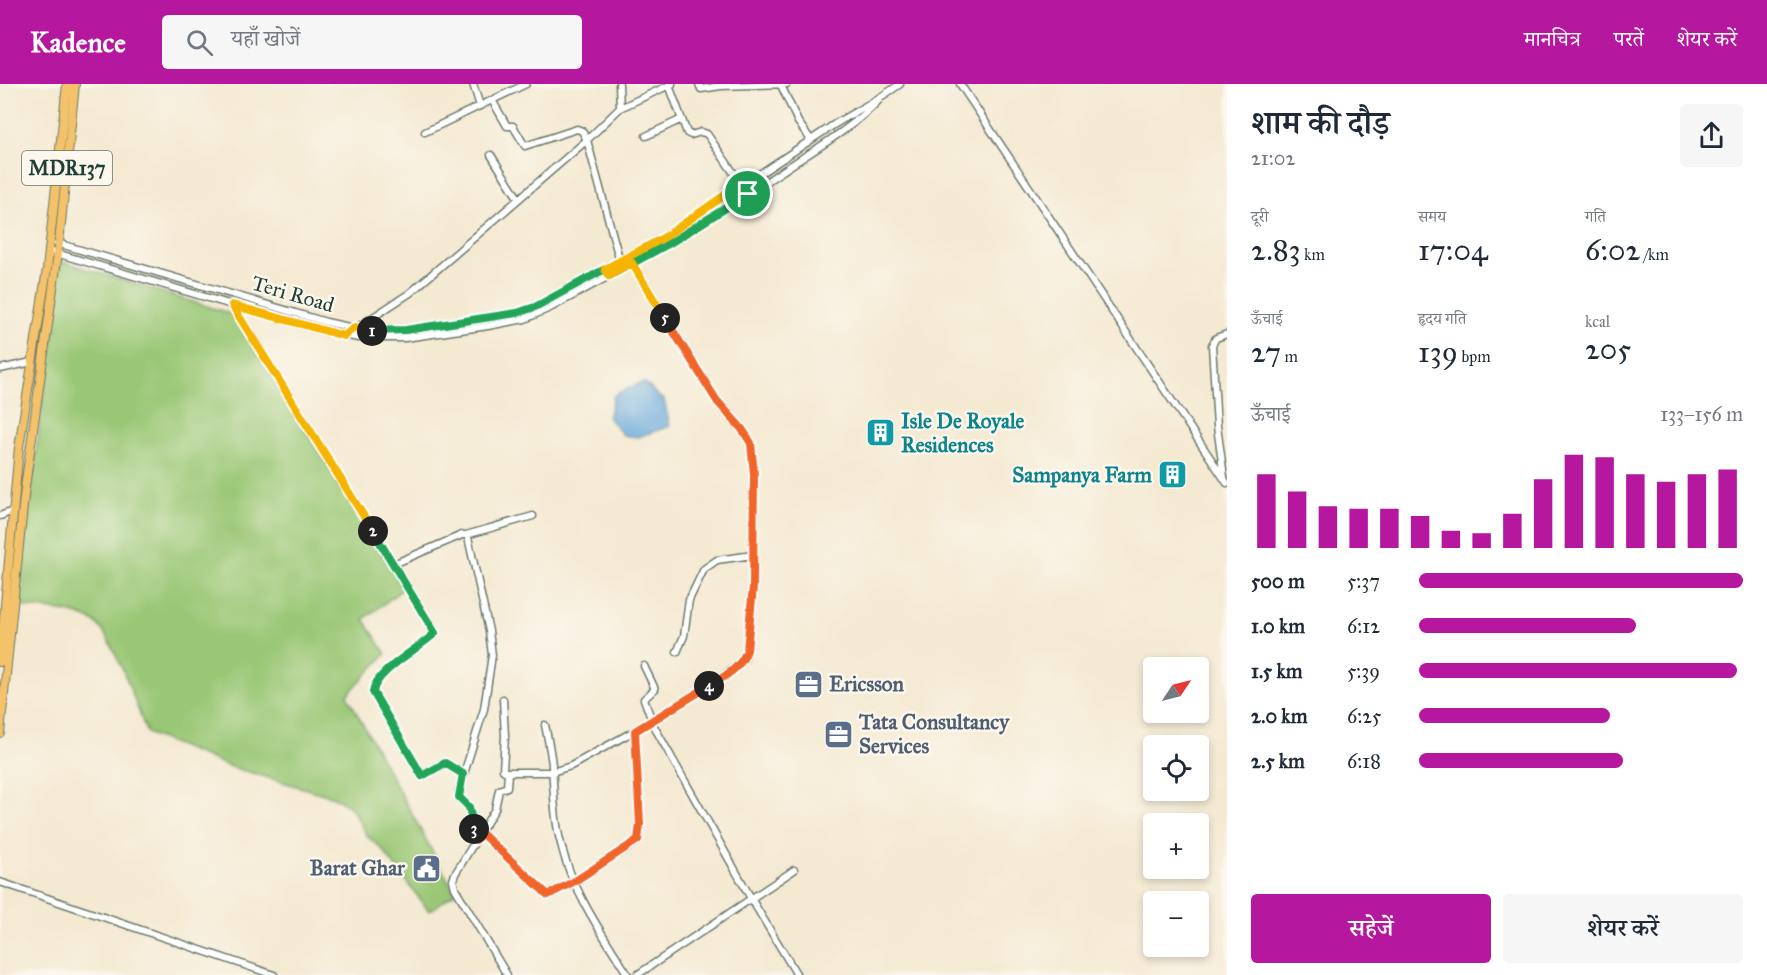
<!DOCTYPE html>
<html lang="hi">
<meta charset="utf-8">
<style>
body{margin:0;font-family:"IM FELL Great Primer","Noto Serif Devanagari",serif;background:#f6f6f7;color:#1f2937;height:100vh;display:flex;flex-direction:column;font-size:22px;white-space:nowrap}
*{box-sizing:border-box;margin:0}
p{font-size:20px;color:#747a83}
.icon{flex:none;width:33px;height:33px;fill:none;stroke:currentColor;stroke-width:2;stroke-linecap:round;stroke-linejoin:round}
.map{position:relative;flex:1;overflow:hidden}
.details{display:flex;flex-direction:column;background:#fff;width:540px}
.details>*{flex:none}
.needle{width:39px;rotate:55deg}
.controls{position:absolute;left:1143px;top:573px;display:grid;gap:12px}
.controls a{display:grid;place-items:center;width:66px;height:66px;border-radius:6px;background:#fff;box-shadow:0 3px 9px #0003;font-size:30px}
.pin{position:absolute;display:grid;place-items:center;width:51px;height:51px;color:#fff;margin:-26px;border:3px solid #fff;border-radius:50%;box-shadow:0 2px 6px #0007}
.km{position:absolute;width:30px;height:30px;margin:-15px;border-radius:50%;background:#222;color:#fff;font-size:16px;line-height:30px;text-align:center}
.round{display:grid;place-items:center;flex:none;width:63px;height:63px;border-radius:6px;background:#f6f6f7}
.head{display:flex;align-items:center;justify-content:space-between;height:102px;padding:0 24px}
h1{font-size:33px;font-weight:600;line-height:45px}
.figures{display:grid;grid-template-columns:repeat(3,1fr);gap:9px;height:102px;padding:6px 24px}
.figures div{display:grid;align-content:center}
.figures b{font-size:30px;font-weight:600}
.figures small{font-size:16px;font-weight:400}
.figures p{font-size:16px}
.chart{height:168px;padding:12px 24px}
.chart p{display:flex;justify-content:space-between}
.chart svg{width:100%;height:108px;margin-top:6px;stroke:#b5179e;stroke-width:6}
.cta{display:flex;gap:12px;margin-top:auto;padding:12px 24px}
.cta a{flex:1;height:69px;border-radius:6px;background:#b5179e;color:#fff;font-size:24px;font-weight:600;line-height:69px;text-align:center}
.cta a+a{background:#f6f6f7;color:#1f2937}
ul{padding:0 24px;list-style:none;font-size:20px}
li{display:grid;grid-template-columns:96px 72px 1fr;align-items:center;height:45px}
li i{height:15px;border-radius:8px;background:#b5179e}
header{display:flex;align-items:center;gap:36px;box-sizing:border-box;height:84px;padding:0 30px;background:#b5179e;color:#fff}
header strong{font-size:28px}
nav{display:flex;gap:33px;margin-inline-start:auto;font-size:21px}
.search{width:420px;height:54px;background:#f6f6f7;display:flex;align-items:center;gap:15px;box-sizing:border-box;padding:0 21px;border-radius:6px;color:#747a83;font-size:22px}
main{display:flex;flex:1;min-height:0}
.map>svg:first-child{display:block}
</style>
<header>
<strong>Kadence</strong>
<div class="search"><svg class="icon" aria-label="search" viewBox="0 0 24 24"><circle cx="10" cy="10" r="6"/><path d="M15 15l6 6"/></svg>यहाँ खोजें</div>
<nav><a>मानचित्र</a><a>परतें</a><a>शेयर करें</a></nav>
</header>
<main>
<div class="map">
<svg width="1227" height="891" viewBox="0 0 1227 891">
<rect width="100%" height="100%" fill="#fbf7ec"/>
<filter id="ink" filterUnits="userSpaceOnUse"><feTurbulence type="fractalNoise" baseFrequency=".0167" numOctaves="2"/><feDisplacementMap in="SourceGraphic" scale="12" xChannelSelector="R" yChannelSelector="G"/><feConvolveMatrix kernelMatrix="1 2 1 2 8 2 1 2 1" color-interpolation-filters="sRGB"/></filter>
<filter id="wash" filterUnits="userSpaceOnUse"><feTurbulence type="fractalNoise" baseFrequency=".008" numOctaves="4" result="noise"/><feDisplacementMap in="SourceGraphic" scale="24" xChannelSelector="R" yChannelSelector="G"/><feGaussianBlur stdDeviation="1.35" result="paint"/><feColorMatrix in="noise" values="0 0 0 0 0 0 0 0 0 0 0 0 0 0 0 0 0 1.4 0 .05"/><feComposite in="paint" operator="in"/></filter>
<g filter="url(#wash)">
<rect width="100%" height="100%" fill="#f4e9d1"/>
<path fill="#9ac775" stroke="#5c8254" stroke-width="1.5" d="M61,177L232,230L404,504L364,535L386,570L347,611L455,809L429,827L382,765L367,752L352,725L334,713L231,683L147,649C138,627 112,547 93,537C71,525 41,525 16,522Z"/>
<path fill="#67a9db" stroke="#437388" stroke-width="1.5" d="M643,298C652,303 654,311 664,316L670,342L638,353L623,351L608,333L614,311Z"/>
</g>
<g filter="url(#ink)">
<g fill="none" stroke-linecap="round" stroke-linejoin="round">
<defs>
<path id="minor" d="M473,0L480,22
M619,0L620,24
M699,0L701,5L721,2L787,0
M960,0L1227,399
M669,1L687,49L691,51L701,48L707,50L748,110
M781,1L798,38L811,56
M492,16L507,42H513L525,62L577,45L582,47L587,56L620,178
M425,48L526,0
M646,52L682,35
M491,71L518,114
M57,159L326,238L367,247H381L406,246L517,229L535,223L663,154L835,40C857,26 880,15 900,0
M49,167L273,233L326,248L359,254H405L488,242L525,235L550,224C632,181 710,135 787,84C817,64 855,42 879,16
M232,221L391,477L396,479L462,451H466L468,453L489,547L492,571L484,625L459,706L460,715L469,723L476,756
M344,252L410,209L587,56L620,24L672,0
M0,285L32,278
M1224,393L1217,342L1212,261L1216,254L1227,250
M0,432L13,427
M466,451L533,432
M393,479L435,549C420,565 375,586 373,608L422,692L445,679L463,690
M677,568L684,552L689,516L704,485L717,476L753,471
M644,582L655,605L644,615L652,637
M503,615L505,652L503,686L508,689L507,703L499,706L495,725L455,790L453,796L455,804L507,891
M651,637L752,816L797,891
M545,641C548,655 551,669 552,682C554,708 554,735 561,760C572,807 603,851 628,891
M507,688H552L571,682L652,637L715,598L739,580L745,574L747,566L753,503L754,391L751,359L742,345L717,317L632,179
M481,749L548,811L575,797L634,760L638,756L640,746L635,647
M0,798L274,891
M637,891L794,786"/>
<path id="major" d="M0,578L19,363L47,185L67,0
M0,649L25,403L58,169L75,0"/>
</defs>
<use href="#minor" stroke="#6a796b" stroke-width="9"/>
<use href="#major" stroke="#6a796b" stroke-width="10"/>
<use href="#minor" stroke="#fff" stroke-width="6"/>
<use href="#major" stroke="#f3c26a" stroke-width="8"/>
</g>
</g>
<g fill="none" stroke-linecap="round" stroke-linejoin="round" filter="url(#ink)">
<defs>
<path id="split-1" d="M372,247L406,246L517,229L535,223L605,185L609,192L670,159L748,110"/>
<path id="split-2" d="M372,247L355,243L344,252L232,221L373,447"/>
<path id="split-3" d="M373,447L435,549C420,564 375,587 373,608L422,692L445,679L463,690L459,713L469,723L474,745"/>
<path id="split-4" d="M474,745L476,756L481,749L548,811L575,797L638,756L640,740L635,647L709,602"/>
<path id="split-5" d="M665,234L717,317L742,345L751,359L754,391L753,503L747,566C742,583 724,593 709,602"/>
<path id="split-6" d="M665,234L632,179L609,192L605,185L663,154L741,100L748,110"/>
</defs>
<use href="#split-1" stroke="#fff" stroke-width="12"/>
<use href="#split-2" stroke="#fff" stroke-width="12"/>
<use href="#split-3" stroke="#fff" stroke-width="12"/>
<use href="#split-4" stroke="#fff" stroke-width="12"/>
<use href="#split-5" stroke="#fff" stroke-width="12"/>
<use href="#split-6" stroke="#fff" stroke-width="12"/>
<use href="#split-1" stroke="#22a559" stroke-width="8"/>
<use href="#split-2" stroke="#f5b400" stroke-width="8"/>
<use href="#split-3" stroke="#22a559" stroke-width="8"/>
<use href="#split-4" stroke="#f0652b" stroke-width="8"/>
<use href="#split-5" stroke="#f0652b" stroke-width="8"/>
<use href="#split-6" stroke="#f5b400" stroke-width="8"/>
</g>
<defs>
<symbol id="building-square" viewBox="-11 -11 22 22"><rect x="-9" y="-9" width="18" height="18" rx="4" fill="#0f9aa8" stroke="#fbf7ec"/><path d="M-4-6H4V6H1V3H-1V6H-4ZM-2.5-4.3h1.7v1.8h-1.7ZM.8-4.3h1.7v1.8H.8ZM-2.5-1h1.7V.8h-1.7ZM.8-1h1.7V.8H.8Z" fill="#fff"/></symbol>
<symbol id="office-square" viewBox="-11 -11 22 22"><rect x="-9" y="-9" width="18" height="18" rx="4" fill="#5c6f8a" stroke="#fbf7ec"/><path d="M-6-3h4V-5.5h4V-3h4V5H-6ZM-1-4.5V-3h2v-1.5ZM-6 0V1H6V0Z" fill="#fff"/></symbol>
<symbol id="civic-square" viewBox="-11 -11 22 22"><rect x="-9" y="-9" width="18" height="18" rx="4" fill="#5c6f8a" stroke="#fbf7ec"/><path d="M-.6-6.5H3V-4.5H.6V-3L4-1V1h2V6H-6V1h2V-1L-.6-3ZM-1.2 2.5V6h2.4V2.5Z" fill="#fff"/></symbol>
</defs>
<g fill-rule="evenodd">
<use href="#building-square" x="864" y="332" width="33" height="33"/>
<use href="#building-square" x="1156" y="374" width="33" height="33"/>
<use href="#office-square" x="792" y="584" width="33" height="33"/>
<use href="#office-square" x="822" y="634" width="33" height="33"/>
<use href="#civic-square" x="410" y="768" width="33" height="33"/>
</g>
<g text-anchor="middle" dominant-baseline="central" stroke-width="5" stroke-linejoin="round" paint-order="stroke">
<rect fill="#fbf7ec" stroke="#61756b" stroke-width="1.5" x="22" y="67" width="90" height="34" rx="4.5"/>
<g font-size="20" font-weight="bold" fill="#1f3d34">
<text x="67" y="84">MDR137</text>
</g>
<g font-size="21" fill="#1f3d34" stroke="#fbf7ec">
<text transform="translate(293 210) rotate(16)">Teri Road</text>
</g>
<g font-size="21" font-weight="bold" fill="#0d838f" stroke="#fbf7ec" text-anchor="start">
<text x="901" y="337">Isle De Royale<tspan x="901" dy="24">Residences</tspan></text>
<text x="1152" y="391" text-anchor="end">Sampanya Farm</text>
</g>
<g font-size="21" font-weight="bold" fill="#4e5e75" stroke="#fbf7ec" text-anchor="start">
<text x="829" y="600">Ericsson</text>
<text x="859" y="638">Tata Consultancy<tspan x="859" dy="24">Services</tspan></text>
<text x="405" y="784" text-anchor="end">Barat Ghar</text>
</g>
</g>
</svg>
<div class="controls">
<a><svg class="needle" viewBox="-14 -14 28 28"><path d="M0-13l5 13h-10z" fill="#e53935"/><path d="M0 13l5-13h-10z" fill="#747a83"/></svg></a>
<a><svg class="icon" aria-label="locate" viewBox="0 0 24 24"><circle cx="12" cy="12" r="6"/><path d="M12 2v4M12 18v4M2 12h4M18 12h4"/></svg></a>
<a>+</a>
<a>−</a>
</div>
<div class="pin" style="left:748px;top:110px;background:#1e9e55"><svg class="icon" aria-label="arrive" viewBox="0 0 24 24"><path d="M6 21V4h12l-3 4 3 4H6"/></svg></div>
<b class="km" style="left:372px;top:247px">1</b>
<b class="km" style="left:373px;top:447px">2</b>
<b class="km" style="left:474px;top:745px">3</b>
<b class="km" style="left:709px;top:602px">4</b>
<b class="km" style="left:665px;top:234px">5</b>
</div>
<section class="details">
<div class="head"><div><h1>शाम की दौड़</h1><p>21:02</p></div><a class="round"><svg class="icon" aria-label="share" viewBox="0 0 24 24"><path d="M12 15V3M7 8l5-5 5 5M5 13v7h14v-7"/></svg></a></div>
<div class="figures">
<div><p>दूरी</p><b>2.83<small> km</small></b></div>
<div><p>समय</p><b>17:04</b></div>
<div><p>गति</p><b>6:02<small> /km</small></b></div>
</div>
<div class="figures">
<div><p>ऊँचाई</p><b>27<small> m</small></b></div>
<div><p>हृदय गति</p><b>139<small> bpm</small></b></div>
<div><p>kcal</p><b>205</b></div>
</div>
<div class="chart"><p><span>ऊँचाई</span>133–156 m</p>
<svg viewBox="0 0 160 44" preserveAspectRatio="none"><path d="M5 44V14M15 44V21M25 44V27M35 44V28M45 44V28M55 44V31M65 44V37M75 44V38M85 44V30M95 44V16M105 44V6M115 44V7M125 44V14M135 44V17M145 44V14M155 44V12"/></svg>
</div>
<ul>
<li><b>500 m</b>5:37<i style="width:100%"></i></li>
<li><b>1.0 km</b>6:12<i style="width:67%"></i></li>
<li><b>1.5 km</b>5:39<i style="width:98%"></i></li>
<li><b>2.0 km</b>6:25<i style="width:59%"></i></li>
<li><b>2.5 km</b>6:18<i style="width:63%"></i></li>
</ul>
<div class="cta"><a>सहेजें</a><a>शेयर करें</a></div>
</section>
</main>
